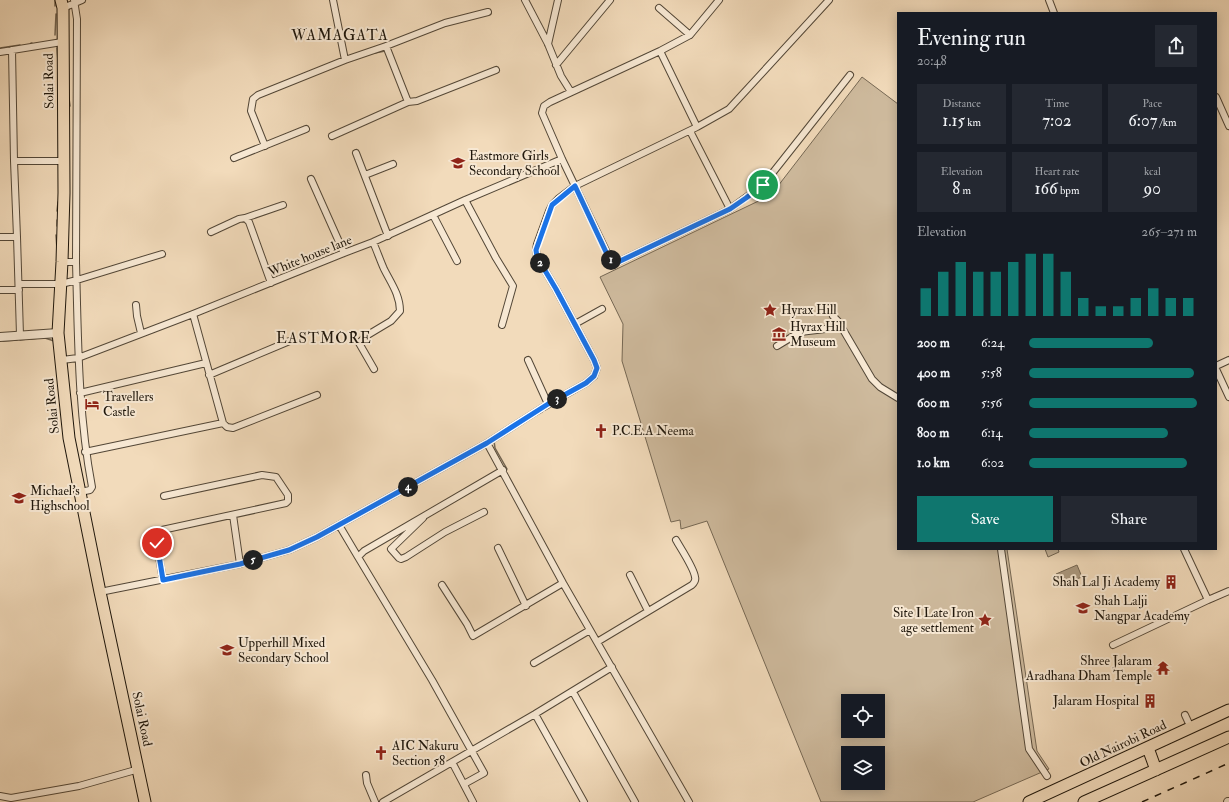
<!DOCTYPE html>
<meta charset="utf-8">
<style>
body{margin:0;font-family:"IM FELL Double Pica",serif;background:#242831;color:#f1f3f6;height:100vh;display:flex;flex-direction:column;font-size:15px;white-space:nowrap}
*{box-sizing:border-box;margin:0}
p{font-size:13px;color:#9ea1a6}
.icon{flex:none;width:22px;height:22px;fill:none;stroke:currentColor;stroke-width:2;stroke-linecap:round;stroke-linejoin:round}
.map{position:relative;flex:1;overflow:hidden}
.details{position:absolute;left:897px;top:12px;width:320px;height:538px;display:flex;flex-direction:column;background:#171b24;border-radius:0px;box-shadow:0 2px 10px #0003}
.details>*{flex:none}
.buttons{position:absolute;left:841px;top:694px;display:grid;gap:8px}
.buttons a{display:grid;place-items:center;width:44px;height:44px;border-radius:0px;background:#171b24;box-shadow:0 2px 10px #0003;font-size:20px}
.pin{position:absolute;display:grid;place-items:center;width:34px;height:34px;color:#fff;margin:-17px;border:2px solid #fff;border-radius:50%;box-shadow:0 1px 4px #0007}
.km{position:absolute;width:20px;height:20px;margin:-10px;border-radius:50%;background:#222;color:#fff;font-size:11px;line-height:20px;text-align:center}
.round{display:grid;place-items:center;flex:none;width:42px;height:42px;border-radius:0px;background:#242831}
.summary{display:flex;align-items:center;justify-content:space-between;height:68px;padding:0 20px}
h1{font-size:22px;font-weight:600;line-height:30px}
.metrics{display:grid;grid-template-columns:repeat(3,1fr);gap:6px;height:68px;padding:4px 20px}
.metrics div{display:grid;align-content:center;border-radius:0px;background:#242831;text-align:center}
.metrics b{font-size:17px;font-weight:600}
.metrics small{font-size:11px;font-weight:400}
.metrics p{font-size:11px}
.chart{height:112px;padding:8px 20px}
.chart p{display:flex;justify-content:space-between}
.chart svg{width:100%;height:72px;margin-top:4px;stroke:#0f766e;stroke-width:6}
.cta{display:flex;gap:8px;margin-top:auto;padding:8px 20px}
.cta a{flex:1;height:46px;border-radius:0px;background:#0f766e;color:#fff;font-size:16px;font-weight:600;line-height:46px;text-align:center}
.cta a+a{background:#242831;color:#f1f3f6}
ul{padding:0 20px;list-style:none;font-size:13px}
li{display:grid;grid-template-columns:64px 48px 1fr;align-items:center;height:30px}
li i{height:10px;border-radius:5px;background:#0f766e}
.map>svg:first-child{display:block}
</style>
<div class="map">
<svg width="1229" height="802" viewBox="0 0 1229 802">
<rect width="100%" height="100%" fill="#f2dbbb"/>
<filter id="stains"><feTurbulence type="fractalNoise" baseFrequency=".005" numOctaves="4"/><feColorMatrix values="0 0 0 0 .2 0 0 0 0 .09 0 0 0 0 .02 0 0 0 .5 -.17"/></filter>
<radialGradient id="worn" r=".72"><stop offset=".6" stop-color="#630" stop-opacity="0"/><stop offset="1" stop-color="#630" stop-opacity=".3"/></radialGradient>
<path fill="#ceba9d" stroke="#766854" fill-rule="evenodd" d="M862,77L898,104V549H1007L1037,751L1049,769L973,802H821L707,521L681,529L680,520L671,522L622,361L623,324L600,277L771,195ZM848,701H878V731H848ZM848,753H878V783H848Z
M1045,549H1058L1059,552L1048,557Z"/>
<path fill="#aa987f" stroke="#726451" d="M1077,565L1082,577L1061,585L1056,574Z"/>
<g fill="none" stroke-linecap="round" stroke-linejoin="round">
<path stroke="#726451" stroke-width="1.5" d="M55,0V6
M55,35L56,14
M31,43H32
M0,48L20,45
M57,48L58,62
M375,53L385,51
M69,98L70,106
M57,211L58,202
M57,226V220
M56,235L57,250
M45,338L54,341
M31,339L39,338
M20,340L27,339
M3,341L17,340
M593,381L597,378
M545,410L578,391
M536,415L542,412
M494,441L495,448L507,469"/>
<defs>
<path id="minor" d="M74,0L77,19L76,262
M333,0L345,60
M525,0L548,44L561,76L571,92
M719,0L690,35L660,51L550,102L544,106L542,113L562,159L611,261L618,262L730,209L763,185L850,75
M1049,0L1054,13
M63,8L82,0
M659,8L690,35
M548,44L558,0
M386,46L408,102L417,101L496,70
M12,50L14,161L17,237
M660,51L697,127
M0,52L62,42
M556,65L610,0
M1216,97L1229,126
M690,131L730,209
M332,136L408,102
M265,146L251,111L253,99L258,95L345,60L386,46L445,23L488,12
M356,153L388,236
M234,158L306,129
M14,161H64
M365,175L393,164
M311,179L344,253
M465,200L496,258L513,286L502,325
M433,215L457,261
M245,218L283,205
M211,232L239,219L245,218L249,222L271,283
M0,237H17L20,335
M373,242C377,251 380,260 384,269C391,283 400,295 400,311L391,321L366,336L359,343L374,369
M62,262H76C78,338 78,413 92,487L90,490L80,492
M19,284H61L77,280L162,254
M0,290H19
M136,305L137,316L141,333
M193,314L223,423L227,427L233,428L317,395
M833,316L838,321L872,379L880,387L898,398
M575,324L602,309
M777,346L800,332L842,327
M62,360L78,358L193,314L344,253L373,242L465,200L562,159
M528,360L548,404
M1216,366L1229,360
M1216,369L1229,397
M209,375L292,340
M80,393L206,363
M487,443L563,583L689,802
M85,452L223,423
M233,515L240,564
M423,518L391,549L399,558L401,559L406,557L445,532L484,512
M339,525L358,557
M498,548L526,606
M1001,549L1029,749L1047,776
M1184,549L1208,600L1229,591
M630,575L648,611
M163,580L156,539V536L162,530L286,503L288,501V495L276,477L262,475L164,496
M442,585L467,624L473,636L563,583
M100,592L240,564L289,550L317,537L487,443L548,404L586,383L594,376L597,368L594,360L556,289L537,257L536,250L537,244L549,211L552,205L558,199L575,186L697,127L729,109L829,0
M597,642L692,585C694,583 696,580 695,577C694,568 681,549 676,540
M1113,645L1208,600
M534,663L590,630
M573,692L635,802
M535,714L584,802
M1185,715L1191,728
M452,762L473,802
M366,775L367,783L375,802
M464,784L484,773L432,680L358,557L364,551L503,470
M0,796L11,798L79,786L139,769
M383,802L535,714L612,667"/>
<path id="tertiary" d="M0,337L58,333
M1228,802H1229"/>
<path id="trunk" d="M61,0L63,8L64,193L62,262L58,333L69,438L100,592L145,802
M1148,748L1156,770
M1029,802L1229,710
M1084,802L1229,737"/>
</defs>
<use href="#minor" stroke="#534737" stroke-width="8"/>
<use href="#tertiary" stroke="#534737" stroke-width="10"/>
<use href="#trunk" stroke="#1e160b" stroke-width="13"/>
<use href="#minor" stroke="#f7e8d3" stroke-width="6"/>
<use href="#tertiary" stroke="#f7e8d3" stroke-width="8"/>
<use href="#trunk" stroke="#f2dbbb" stroke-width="11"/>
<path stroke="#1e160b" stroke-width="1.5" stroke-dasharray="7 7" stroke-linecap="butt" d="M1142,802L1229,763"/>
</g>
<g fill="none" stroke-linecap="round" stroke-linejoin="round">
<defs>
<path id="route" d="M157,543L163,580L240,564L289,550L317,537L487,443L548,404L586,383L594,376L597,368L594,360L556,289L537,257L536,250L552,205L575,186L606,252L611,261L618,262L730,209L746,198L763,185"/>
</defs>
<use href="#route" stroke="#fff" stroke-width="8"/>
<use href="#route" stroke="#1a73e8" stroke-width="5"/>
</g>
<defs>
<symbol id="school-bare" viewBox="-9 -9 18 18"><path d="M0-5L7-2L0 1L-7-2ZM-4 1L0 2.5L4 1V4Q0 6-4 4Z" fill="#8f2418" stroke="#f7e8d3" stroke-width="2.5" paint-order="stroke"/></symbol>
<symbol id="sight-bare" viewBox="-9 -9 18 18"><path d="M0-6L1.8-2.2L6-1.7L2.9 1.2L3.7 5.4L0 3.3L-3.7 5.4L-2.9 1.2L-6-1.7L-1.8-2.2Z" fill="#8f2418" stroke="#f7e8d3" stroke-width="2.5" paint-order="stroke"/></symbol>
<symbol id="museum-bare" viewBox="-9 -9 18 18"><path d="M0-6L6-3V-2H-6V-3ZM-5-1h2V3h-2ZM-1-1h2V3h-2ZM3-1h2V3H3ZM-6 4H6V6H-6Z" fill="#8f2418" stroke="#f7e8d3" stroke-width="2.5" paint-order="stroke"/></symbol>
<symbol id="hotel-bare" viewBox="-9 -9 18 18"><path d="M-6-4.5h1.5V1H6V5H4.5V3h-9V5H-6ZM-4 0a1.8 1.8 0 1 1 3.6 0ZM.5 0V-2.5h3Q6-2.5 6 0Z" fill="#8f2418" stroke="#f7e8d3" stroke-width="2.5" paint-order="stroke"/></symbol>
<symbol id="church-bare" viewBox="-9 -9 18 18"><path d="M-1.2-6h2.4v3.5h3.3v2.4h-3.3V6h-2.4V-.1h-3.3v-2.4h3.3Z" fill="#8f2418" stroke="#f7e8d3" stroke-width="2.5" paint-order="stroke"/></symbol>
<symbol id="building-bare" viewBox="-9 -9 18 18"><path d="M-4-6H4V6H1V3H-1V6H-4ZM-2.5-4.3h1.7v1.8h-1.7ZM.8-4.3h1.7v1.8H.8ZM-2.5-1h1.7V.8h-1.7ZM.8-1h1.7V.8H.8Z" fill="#8f2418" stroke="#f7e8d3" stroke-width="2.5" paint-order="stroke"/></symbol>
<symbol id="temple-bare" viewBox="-9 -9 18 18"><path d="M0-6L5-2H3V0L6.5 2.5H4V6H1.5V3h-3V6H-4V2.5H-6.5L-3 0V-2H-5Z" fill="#8f2418" stroke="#f7e8d3" stroke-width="2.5" paint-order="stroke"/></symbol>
</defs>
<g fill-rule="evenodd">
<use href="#school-bare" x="448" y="153" width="20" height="20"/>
<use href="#sight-bare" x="760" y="300" width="20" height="20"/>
<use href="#museum-bare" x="769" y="324" width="20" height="20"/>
<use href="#hotel-bare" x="82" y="394" width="20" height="20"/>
<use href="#church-bare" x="591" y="421" width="20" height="20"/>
<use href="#school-bare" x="9" y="488" width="20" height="20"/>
<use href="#building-bare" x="1161" y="572" width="20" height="20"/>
<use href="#school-bare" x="1073" y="598" width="20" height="20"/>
<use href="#sight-bare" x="975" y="610" width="20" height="20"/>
<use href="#school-bare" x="217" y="640" width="20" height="20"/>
<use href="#temple-bare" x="1153" y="658" width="20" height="20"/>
<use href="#building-bare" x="1140" y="691" width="20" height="20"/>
<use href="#church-bare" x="371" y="743" width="20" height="20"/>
</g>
<g text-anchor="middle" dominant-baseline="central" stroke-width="4" stroke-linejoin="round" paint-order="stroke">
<g font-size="13" fill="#1e160b" stroke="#f7e8d3">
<text transform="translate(49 81) rotate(-91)">Solai Road</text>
<text transform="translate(310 256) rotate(-22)">White house lane</text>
<text transform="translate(52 406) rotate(-96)">Solai Road</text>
<text transform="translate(142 719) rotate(78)">Solai Road</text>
<text transform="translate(1123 744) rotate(-25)">Old Nairobi Road</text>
</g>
<g font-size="13" fill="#1e160b" stroke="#f7e8d3" text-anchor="start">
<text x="469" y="156">Eastmore Girls<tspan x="469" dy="15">Secondary School</tspan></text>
<text x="781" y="310">Hyrax Hill</text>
<text x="790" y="327">Hyrax Hill<tspan x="790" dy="15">Museum</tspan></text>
<text x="103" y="397">Travellers<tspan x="103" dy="15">Castle</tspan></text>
<text x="612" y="431">P.C.E.A Neema</text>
<text x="30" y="491">Michael's<tspan x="30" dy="15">Highschool</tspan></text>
<text x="1160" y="582" text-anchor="end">Shah Lal Ji Academy</text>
<text x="1094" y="601">Shah Lalji<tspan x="1094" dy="15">Nangpar Academy</tspan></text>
<text x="974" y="613" text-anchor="end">Site I Late Iron<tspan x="974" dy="15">age settlement</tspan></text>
<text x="238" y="643">Upperhill Mixed<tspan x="238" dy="15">Secondary School</tspan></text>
<text x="1152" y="661" text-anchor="end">Shree Jalaram<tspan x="1152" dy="15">Aradhana Dham Temple</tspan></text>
<text x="1139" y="701" text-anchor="end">Jalaram Hospital</text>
<text x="392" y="746">AIC Nakuru<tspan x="392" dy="15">Section 58</tspan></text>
</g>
<g font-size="15" letter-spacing="1" fill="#1e160b" stroke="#f7e8d3">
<text x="340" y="35">WAMAGATA</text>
<text x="324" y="338">EASTMORE</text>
</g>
</g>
<rect width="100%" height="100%" filter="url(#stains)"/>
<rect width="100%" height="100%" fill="url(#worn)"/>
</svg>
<div class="buttons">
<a><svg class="icon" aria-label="locate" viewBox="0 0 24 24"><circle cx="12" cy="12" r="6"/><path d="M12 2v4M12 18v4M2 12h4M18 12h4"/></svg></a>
<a><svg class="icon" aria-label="layers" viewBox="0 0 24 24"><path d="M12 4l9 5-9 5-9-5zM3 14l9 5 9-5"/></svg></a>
</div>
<div class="pin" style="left:763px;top:185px;background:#1e9e55"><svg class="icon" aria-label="arrive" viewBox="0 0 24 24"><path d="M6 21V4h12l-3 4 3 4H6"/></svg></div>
<div class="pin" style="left:157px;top:543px;background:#d93025"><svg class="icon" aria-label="check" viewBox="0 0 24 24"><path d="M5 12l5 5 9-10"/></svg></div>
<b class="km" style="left:611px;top:260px">1</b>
<b class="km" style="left:540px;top:263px">2</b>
<b class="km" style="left:557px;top:399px">3</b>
<b class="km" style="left:408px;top:487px">4</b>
<b class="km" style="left:253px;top:560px">5</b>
<section class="details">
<div class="summary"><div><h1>Evening run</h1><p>20:48</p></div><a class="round"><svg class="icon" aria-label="share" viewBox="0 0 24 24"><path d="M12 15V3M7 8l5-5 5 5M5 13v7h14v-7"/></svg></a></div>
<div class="metrics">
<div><p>Distance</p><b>1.15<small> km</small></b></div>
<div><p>Time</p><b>7:02</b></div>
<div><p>Pace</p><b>6:07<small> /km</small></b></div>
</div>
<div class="metrics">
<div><p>Elevation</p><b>8<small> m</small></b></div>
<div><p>Heart rate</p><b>166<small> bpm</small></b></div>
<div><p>kcal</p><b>90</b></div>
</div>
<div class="chart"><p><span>Elevation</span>265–271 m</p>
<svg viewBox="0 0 160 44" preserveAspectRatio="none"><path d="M5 44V27M15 44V17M25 44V11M35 44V17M45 44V17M55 44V11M65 44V6M75 44V6M85 44V17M95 44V33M105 44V38M115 44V38M125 44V33M135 44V27M145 44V33M155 44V33"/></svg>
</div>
<ul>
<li><b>200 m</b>6:24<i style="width:74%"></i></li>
<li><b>400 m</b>5:58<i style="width:98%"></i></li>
<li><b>600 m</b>5:56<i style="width:100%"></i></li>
<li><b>800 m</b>6:14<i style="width:83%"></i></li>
<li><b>1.0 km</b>6:02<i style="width:94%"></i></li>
</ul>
<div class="cta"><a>Save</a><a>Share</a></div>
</section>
</div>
